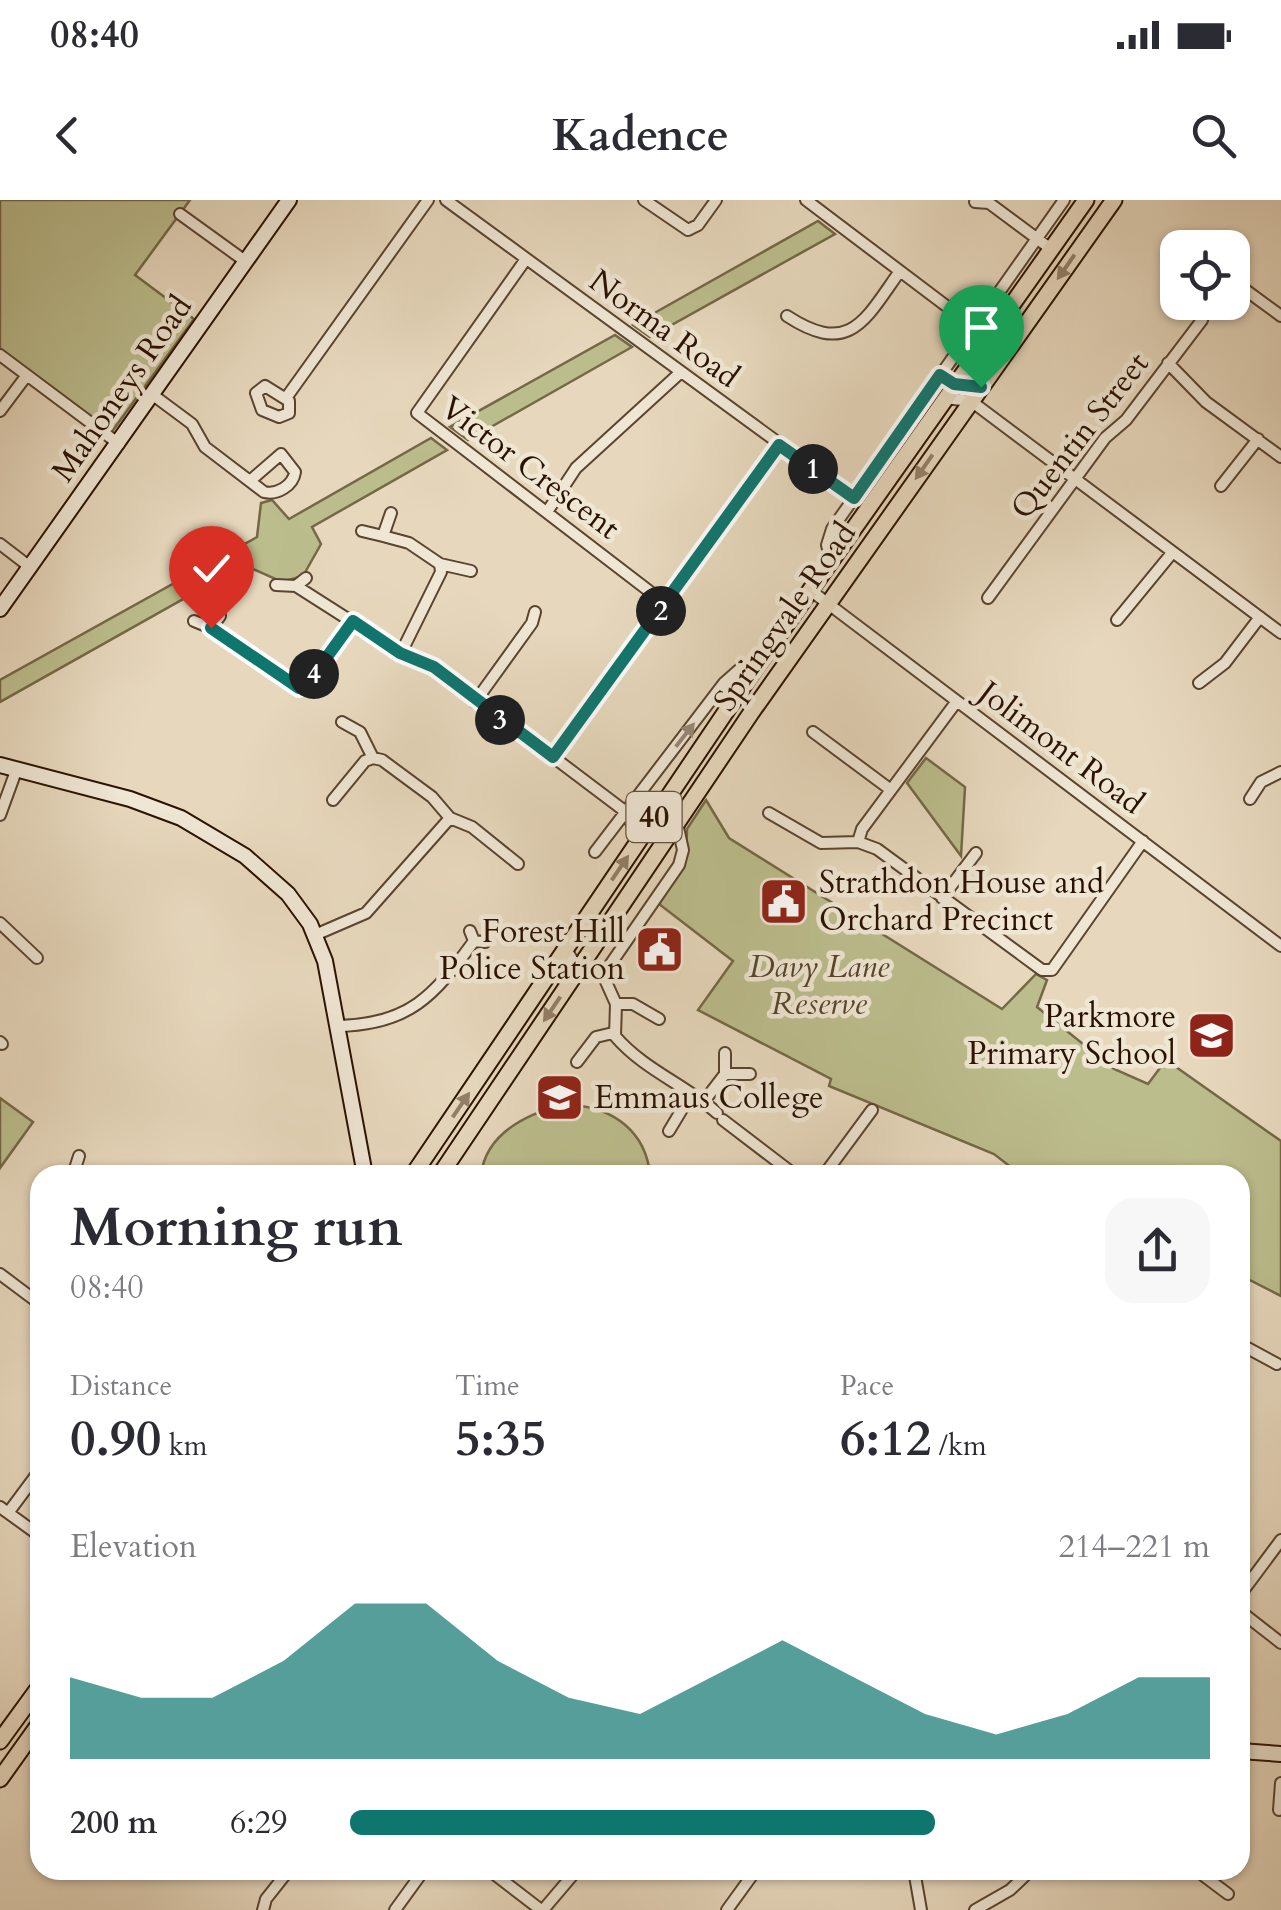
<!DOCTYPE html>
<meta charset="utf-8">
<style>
body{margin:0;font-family:Cardo,serif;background:#f7f7f7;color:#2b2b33;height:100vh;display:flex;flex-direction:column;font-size:38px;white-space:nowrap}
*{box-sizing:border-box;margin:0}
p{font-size:32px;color:#7c7c81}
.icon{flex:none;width:55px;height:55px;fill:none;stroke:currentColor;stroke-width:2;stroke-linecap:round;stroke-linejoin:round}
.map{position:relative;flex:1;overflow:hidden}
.panel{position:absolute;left:30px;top:965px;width:1220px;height:715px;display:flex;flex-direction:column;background:#fff;border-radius:30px;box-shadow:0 2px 8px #0004}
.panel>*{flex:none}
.controls{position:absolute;left:1160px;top:30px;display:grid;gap:20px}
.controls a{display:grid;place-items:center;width:90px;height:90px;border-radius:20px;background:#fff;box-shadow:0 2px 8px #0004;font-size:50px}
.pin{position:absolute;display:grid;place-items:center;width:85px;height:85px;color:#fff;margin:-102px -42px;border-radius:50% 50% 50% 0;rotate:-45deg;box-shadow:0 0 10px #0007}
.pin .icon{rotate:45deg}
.km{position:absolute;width:50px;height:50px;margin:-25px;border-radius:50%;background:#222;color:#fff;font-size:28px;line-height:50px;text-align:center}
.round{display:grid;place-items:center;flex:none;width:105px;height:105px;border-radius:30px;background:#f7f7f7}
.head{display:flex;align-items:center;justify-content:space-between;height:170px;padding:0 40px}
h1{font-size:55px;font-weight:700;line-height:75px}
.metrics{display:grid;grid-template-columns:repeat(3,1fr);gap:15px;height:170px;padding:10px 40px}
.metrics div{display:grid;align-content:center}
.metrics b{font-size:50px;font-weight:700}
.metrics small{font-size:28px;font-weight:400}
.metrics p{font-size:28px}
.chart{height:280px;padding:20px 40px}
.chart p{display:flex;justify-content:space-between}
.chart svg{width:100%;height:180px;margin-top:10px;fill:#0f766e;opacity:.7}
ul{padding:0 40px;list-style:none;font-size:32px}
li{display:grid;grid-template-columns:160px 120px 1fr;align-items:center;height:75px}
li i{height:25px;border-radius:12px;background:#0f766e}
.status{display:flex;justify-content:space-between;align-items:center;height:70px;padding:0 50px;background:#fff;direction:ltr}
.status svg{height:28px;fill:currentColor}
header{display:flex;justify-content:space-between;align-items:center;height:130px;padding:0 40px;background:#fff;font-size:45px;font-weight:700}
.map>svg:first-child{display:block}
</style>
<div class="status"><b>08:40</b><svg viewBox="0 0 49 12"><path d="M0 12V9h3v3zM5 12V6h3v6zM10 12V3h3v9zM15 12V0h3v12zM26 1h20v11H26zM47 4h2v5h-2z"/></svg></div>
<header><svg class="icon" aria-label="back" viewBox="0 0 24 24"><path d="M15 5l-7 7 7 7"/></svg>Kadence<svg class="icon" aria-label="search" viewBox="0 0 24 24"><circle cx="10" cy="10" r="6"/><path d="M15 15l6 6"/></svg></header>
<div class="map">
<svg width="1281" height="1710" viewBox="0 0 1281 1710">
<rect width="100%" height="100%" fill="#e7d8bd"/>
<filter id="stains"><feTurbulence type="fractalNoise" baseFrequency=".002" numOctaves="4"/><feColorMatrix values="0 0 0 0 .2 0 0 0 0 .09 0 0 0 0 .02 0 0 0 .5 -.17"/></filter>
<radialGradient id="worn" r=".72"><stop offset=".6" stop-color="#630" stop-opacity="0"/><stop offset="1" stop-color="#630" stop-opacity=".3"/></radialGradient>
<path fill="#bcbd8d" stroke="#746846" stroke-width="2.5" d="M0,0H190L135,75L194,119L111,233L0,150Z
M818,21L835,34L650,137L633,125Z
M615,135L632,147L468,240L450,227Z
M431,238L447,250L312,327L321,344L303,376L282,382L244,365L0,502V480L257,337L261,303L272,300L289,319Z
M926,558L965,587L961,656L907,583Z
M706,600L729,638L1002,809L1036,774L1047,780L1037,807L1114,869L1148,884L1166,860L1281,941V1096L1240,1075V975H1021L994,954L829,886L831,879L698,810L733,761L659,704L686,656L687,629Z
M0,898L33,922L0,968Z
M572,905C614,908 646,932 650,975H481C486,931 534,909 572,905Z"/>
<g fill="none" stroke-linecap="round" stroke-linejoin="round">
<defs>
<path id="minor" d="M446,0L854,298
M644,0L688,30L698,25L716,0
M806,0L974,127
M975,2L989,3L1051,49
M180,14L245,61
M1231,48L1232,46
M526,59L417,213L666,404
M1232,80L1281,116
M787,116C850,157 865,120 900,71
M0,155L119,244
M1168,163L1206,202L1281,257
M941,175L954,185L981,187
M265,186L289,201V213L279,217L262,210L256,193Z
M153,195L192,224L205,247L264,292C277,295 293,286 295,272L281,254L251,280
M286,198L428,0
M945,198L971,201L1281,433
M0,211L27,175
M1221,286L1258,239
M547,312L576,268L681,172
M362,331L383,336L391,313
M383,336L409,343L440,364L441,372L401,453
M0,344L30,367
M831,361L827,345L832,329L1064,0
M440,364L471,371
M276,385L296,386L306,378
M296,386L401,453L434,467L626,612L639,639
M810,390L1281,746
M988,398L1105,238L1126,220L1202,120L1207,102
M1117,420L1172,353
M194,421L211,428L220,416
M211,428L299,488L308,483L353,421
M1199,483L1225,463L1260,417
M475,502L532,423L535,412
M342,522L360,532L373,558L382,560L432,597L450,618L472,627L518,664
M813,532L891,590
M553,557L779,245
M1250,599L1261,582L1281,572
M333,600L365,561L373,558
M769,613L821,643L858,642L877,649L1042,770H1052L1143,641
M0,615L16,571
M858,642L862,629L957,501
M595,652L724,483L741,468L754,470
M942,698L976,653
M0,723L37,758
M470,731L474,741L485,742
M315,735L366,713L450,618
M566,749L578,770L603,775
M603,775L616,804L615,836C644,870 686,885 717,913
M603,775L679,665L683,650L677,623
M616,804H633L659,819
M337,826C409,825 434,796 474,741
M0,842L2,844
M725,853V874
M577,862L596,837L613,833
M705,900L725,874H750
M723,920L795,975
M669,931L690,896
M73,975L79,956
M824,975L872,910
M0,1074L40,1104
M1240,1144L1277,1164
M0,1307L40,1336
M8,1313L40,1270
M1240,1395L1281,1340
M1240,1411L1281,1443
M1279,1610L1281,1583
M489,1670L541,1710
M914,1670L921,1710
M1196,1670L1228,1694
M263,1710L266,1699L289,1670
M395,1710L424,1670
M543,1710L577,1670
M727,1710L756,1670
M975,1710L1010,1690L1031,1670"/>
<path id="secondary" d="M0,409L289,0
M0,565L130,599L181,618L245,656L288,694L310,724L325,761L365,975
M1240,1551L1281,1554"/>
<path id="trunk" d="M413,975L754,470L1086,0
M440,975L751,513L1114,0
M0,1541L40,1486
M0,1579L40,1523"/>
</defs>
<use href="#minor" stroke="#5a442f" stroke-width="14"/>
<use href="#secondary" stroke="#2b1200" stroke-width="18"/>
<use href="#trunk" stroke="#2b1200" stroke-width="19"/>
<use href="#minor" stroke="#efe6d4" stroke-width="10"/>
<use href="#secondary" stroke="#efe6d4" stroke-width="14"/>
<use href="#trunk" stroke="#e7d8bd" stroke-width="15"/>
</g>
<defs><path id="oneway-solid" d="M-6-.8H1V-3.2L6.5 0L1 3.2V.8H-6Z" transform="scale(2.5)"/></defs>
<g fill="#927f68">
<use href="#oneway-solid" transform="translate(1066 67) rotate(125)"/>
<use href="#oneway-solid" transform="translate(924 267) rotate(125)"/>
<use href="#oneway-solid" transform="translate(620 668) rotate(-56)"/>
<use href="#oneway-solid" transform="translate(552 809) rotate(124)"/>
<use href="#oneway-solid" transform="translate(461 905) rotate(-56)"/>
</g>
<use fill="#978775" href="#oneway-solid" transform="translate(685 535) rotate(-52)"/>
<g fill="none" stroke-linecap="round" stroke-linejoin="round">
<defs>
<path id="route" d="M211,428L299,488L308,483L353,421L400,453L434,467L553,557L779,245L854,298L940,175L954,184L981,187"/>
</defs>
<use href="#route" stroke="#fff" stroke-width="20"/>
<use href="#route" stroke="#0f766e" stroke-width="12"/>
</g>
<defs>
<symbol id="civic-square" viewBox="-11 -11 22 22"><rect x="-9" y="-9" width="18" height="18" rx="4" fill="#8f2418" stroke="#efe6d4"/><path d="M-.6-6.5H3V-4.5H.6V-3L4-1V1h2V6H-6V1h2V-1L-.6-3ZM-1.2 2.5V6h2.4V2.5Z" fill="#fff"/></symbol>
<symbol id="school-square" viewBox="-11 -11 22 22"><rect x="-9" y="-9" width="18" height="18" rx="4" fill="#8f2418" stroke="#efe6d4"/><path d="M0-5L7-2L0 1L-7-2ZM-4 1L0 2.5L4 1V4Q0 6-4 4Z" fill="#fff"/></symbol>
</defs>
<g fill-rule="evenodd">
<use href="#civic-square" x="756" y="674" width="55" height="55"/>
<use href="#civic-square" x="632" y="722" width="55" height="55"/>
<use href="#school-square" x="1184" y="808" width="55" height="55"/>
<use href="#school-square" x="532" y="870" width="55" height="55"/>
</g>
<g text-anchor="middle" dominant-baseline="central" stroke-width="9" stroke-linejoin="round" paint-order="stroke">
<rect fill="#efe6d4" stroke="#665240" stroke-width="2.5" x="626.5" y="592" width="55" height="50" rx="8"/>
<g font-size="30" font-weight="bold" fill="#2b1200">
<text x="654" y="617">40</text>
</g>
<g font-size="32" fill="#2b1200" stroke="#efe6d4">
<text transform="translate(664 129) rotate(36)">Norma Road</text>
<text transform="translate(122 189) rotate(-55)">Mahoneys Road</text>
<text transform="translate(1080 236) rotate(-52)">Quentin Street</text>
<text transform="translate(530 268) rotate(37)">Victor Crescent</text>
<text transform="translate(785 417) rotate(-55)">Springvale Road</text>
<text transform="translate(1061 548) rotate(37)">Jolimont Road</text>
</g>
<g font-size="32" fill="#2b1200" stroke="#efe6d4" text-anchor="start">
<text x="819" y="683">Strathdon House and<tspan x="819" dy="37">Orchard Precinct</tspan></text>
<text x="625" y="732" text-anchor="end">Forest Hill<tspan x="625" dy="37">Police Station</tspan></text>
<text x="1176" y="817" text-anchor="end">Parkmore<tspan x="1176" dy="37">Primary School</tspan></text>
<text x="594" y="898">Emmaus College</text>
</g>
<g font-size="32" font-style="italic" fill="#56452a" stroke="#efe6d4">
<text x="819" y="767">Davy Lane<tspan x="819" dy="37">Reserve</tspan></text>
</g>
</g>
<rect width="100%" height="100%" filter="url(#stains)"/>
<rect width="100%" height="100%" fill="url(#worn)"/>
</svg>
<div class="controls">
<a><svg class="icon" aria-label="locate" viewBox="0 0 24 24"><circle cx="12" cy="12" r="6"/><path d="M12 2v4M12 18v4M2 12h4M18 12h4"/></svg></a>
</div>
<div class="pin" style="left:981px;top:187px;background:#1e9e55"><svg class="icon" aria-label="arrive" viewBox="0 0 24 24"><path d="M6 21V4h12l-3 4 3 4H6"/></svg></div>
<div class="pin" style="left:211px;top:428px;background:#d93025"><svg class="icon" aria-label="check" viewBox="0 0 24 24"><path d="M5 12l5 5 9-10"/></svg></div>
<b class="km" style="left:813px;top:269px">1</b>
<b class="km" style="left:661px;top:411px">2</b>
<b class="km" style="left:500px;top:520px">3</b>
<b class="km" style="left:314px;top:474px">4</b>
<section class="panel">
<div class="head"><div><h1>Morning run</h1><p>08:40</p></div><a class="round"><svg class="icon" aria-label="share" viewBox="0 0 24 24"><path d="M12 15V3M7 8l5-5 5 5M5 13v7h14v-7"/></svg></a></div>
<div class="metrics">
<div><p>Distance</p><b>0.90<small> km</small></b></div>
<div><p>Time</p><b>5:35</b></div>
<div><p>Pace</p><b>6:12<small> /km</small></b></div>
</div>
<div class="chart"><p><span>Elevation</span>214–221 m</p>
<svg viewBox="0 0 160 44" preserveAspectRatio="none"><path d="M0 44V24L10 29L20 29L30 20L40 6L50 6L60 20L70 29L80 33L90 24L100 15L110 24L120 33L130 38L140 33L150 24L160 24V44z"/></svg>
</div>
<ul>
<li><b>200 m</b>6:29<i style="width:68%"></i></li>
</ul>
</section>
</div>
